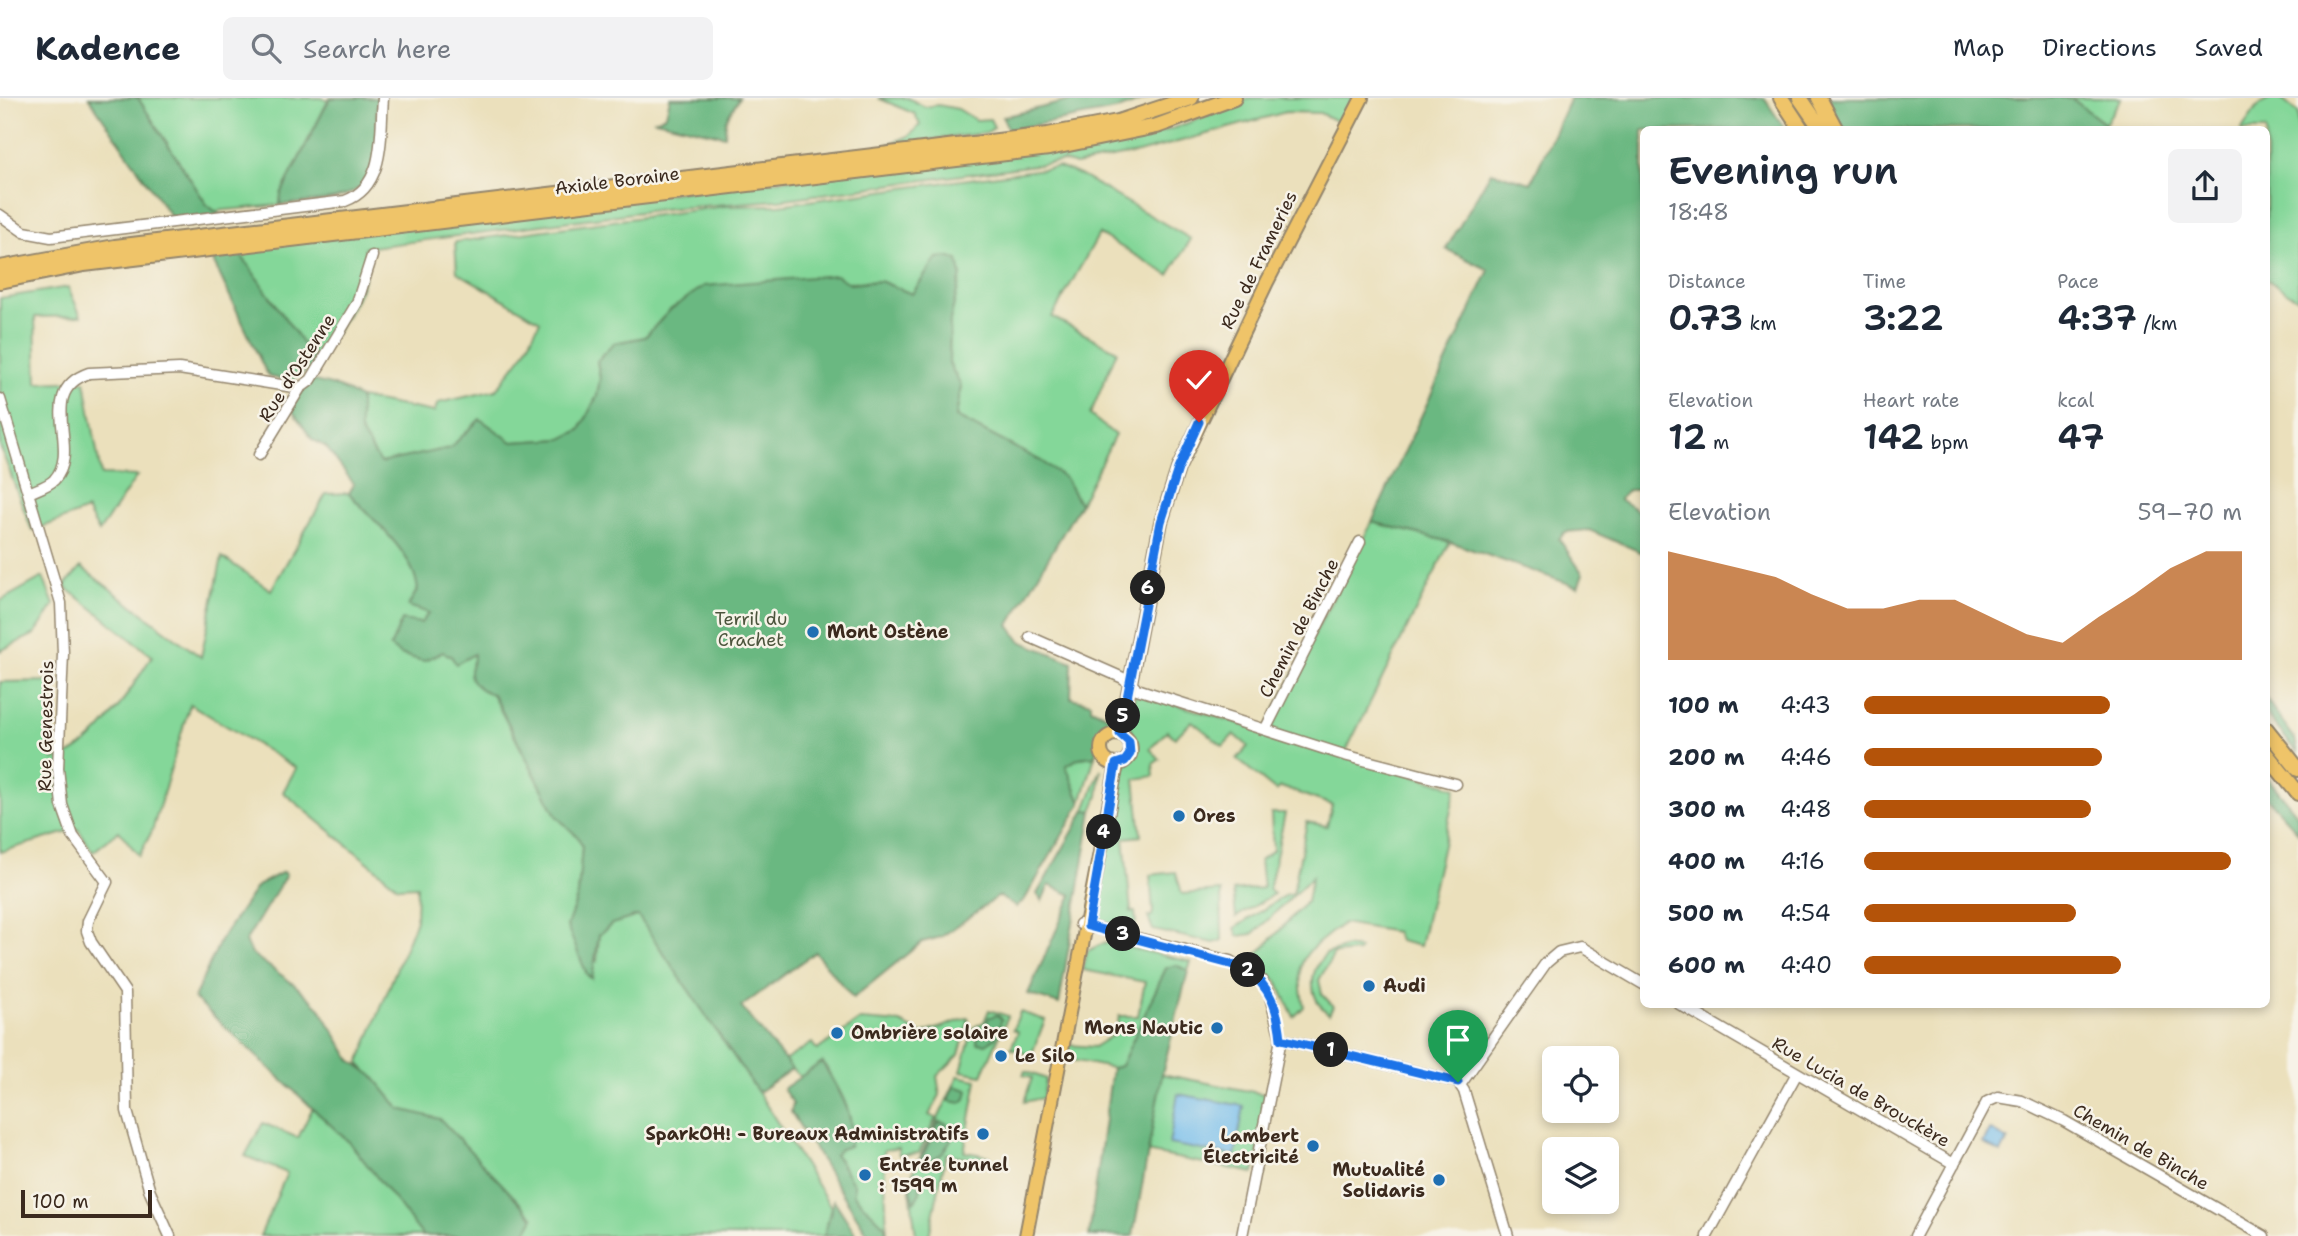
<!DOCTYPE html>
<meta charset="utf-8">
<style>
body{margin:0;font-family:"Shantell Sans",sans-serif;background:#f2f2f3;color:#1f2937;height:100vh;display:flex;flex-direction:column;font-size:26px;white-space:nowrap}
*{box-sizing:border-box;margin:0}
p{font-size:23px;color:#747a83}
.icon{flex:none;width:38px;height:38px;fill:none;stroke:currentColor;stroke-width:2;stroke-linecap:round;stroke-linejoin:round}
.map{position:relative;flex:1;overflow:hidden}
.panel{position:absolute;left:1640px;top:28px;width:630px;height:882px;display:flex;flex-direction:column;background:#fff;border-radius:10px;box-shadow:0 4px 10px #0003}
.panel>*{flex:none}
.fabs{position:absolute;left:1542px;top:948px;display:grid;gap:14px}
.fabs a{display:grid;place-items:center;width:77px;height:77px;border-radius:10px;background:#fff;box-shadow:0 4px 10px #0003;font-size:35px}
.scale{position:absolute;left:21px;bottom:18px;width:131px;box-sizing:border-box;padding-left:7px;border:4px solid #3b2a1e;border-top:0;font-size:19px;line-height:24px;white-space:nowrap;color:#3b2a1e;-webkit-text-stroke:5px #f7f3e8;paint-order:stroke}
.pin{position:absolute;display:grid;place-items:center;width:60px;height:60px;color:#fff;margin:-72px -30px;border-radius:50% 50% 50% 0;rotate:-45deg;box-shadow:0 0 7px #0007}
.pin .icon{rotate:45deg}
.km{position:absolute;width:35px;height:35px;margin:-18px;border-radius:50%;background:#222;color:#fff;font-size:19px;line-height:35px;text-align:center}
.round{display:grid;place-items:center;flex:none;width:74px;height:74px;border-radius:10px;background:#f2f2f3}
.summary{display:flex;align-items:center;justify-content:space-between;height:119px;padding:0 28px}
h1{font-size:38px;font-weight:600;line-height:52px}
.stats{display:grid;grid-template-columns:repeat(3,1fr);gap:10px;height:119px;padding:7px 28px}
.stats div{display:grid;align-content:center}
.stats b{font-size:35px;font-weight:600}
.stats small{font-size:19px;font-weight:400}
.stats p{font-size:19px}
.chart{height:196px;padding:14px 28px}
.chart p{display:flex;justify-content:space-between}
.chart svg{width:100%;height:126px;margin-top:7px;fill:#b45309;opacity:.7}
ul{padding:0 28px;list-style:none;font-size:23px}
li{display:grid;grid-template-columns:112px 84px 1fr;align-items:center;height:52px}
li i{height:18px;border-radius:9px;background:#b45309}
header{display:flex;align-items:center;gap:42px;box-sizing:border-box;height:98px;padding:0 35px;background:#fff;border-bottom:2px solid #e0e1e3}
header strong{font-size:33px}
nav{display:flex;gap:38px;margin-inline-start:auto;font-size:24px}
.search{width:490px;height:63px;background:#f2f2f3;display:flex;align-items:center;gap:18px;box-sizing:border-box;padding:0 24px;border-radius:10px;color:#747a83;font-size:26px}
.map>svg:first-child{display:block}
</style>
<header>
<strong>Kadence</strong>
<div class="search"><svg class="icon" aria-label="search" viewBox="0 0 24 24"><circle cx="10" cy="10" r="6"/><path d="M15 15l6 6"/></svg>Search here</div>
<nav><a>Map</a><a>Directions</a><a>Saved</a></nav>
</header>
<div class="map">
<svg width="2298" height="1138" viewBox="0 0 2298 1138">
<rect width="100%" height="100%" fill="#f7f3e8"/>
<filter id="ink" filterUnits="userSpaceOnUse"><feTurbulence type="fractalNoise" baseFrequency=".0143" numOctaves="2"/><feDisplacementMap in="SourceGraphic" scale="14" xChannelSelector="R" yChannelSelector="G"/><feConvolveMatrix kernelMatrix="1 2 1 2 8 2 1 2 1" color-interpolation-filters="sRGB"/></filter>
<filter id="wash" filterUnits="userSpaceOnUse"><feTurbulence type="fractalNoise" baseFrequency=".00686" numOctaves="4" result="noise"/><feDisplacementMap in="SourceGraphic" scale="28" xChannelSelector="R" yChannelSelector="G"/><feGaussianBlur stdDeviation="1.57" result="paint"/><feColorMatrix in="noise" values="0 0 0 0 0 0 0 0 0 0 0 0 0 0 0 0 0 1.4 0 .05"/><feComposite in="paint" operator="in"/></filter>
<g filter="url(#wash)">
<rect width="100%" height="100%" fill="#ebe0bc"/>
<path fill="#84d799" stroke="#60805c" stroke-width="2" d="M138,0H322L328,3L281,96L280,107L215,113L207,107Z
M878,0H908L925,9L938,7L958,11L976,22L990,21L994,29L987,35L887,47L909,38L920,27L915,16Z
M1248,0H1356L1338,24L1320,15L1286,14L1138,55L1075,67L1064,63L778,102L663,111L364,150C379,182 331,240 314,268L312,253L306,251L234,147L1049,50C1116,56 1188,27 1248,0Z
M2071,0H2121L2105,26Z
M2272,0H2280L2298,15V201L2266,181V32H2241L2258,8Z
M1058,69L1080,77L1191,141L1169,177L1099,136L1052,219L1117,253L1090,317L1115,337L1080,406L1065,380L1041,363L956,319L961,288L949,265L950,222L961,177L937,160L912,196L880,183L704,189L670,212L645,239L614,245L597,263L600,280L597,298L580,332L562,341L512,344L480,321L450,350L380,365L360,333V300L434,314L438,305L496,292L524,255L540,223L457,174L455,144L725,108L779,107Z
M68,189L81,218L35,219L37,285L85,283L101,377L137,378L99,434L87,412L32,433L0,348V200Z
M349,395C373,423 413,453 418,491L413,499L429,514L400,556L423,563L443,554L464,562L474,556L475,564L557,719L578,739L582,748L578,797L567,828L597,863L599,837L612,826L638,817L758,994L831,1109L824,1138H524L533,1119L440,1022L400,1012L359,965L416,822L417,788L398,789L283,694L296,670L190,606L152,733L139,758L119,733L93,754L78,731L0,754V584L53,583V662C97,653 129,593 152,558L64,488L81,469L201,559L222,459L271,492L326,396Z
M1372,424L1450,444L1344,657L1266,630Z
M43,479L54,507L35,536L0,553V503Z
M1138,595L1456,690L1420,848L1399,843L1396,834L1343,825C1305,857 1293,855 1304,909L1294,919L1277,883L1251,863L1307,803L1312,779L1253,836L1238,838L1235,830L1284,798L1293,795L1307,724L1327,728L1332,707L1281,689L1276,693L1237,661L1248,648L1234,636L1223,648L1192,623L1175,640L1167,633L1150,651L1160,661L1153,666L1154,678L1135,681L1141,738L1124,740L1131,814H1135L1136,825L1129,832L1098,823L1094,815L1119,677L1135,655C1133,637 1122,609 1138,595Z
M1095,658L1081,705L1066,668L1079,660Z
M1101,671L1098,698L1092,713L1085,712Z
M1271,715H1285L1269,792L1274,796L1236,819L1233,793L1263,790L1260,762L1273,752Z
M1176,774L1182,796L1221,793L1222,842L1214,845L1153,832L1148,819L1152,818L1153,813L1150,777Z
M1106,844L1191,864L1188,873L1176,867L1166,870L1121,968L1112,970L1066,961L1069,947L1094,949L1116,935L1119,918H1138L1145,884L1083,872L1087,853Z
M1347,849L1359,851L1358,854L1334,856L1319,882L1322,896L1333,908L1329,916C1308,900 1308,873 1326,856Z
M989,912L1008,918L982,977L961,973L973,930L984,924Z
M1020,914L1045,922L1031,958L1011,950L1018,934L1013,931Z
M967,920L969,921L959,957L937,978L940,997L929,1017L936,1020L919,1055L899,1057L898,1050L884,1052L887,1138C883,1120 862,1112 854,1096C846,1082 846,1068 834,1056L840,1051L849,1048C858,1017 838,990 823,964L800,979L784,963L812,945L817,952L860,922L901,925L922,936Z
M1025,973L1046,981L1043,1000L1024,1004L1032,980L1023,977Z
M1162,976L1269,997L1254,1075L1146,1054Z
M958,978L977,982L964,1054L990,1058V1064L946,1056L929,1138H916L909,1083Z
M313,1009L350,1045L423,1138H260L287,1075L245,1058L263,1025L298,1040Z"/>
<path fill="#6bb881" stroke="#537150" stroke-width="2" d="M89,0H138L207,107L223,119L175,125Z
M330,0H379L377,2C375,22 381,54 373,72C360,106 309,103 280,107L281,96Z
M670,0H739L726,22L725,38L655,22L666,17Z
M1081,0H1148L1121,11L1008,32L1003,19Z
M1570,0H1764L1785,31L1643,32V392H1629L1619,401L1643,416V455L1589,432L1565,434L1559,441L1583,476L1578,489L1450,444L1372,424L1489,172L1446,151L1491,74L1531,85Z
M1825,0H2071L2105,26L2102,32L1843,31Z
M234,147L306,250L314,256V268L292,283L270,279L265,272L207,150Z
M946,159L958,162L961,177L950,222L949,265L961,288L956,319L1041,363L1065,380L1080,406L1009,527L1020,543L1072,564L1071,600L1091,605V610L1113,620L1110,632L1098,643L1095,658L1079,660L1066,668L1081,705L1025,801L1016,809L999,798L941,839L922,844L853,900L815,854L741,909L792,971L758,994L638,818L612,826L599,837L592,881L587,877L567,828L578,797L582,748L578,739L557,719L493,596C483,594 469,585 470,573C470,567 475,564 474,556L456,566L451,558L443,554L423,563L400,556L390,549L402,522L421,525L429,515L408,508L418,491C413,453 373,423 349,395L354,386L326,349L312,341L289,308L311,282L339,289L360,300V333L380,365L450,350L480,321L512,344L562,341L580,332L597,298L600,280L597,263L614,245L645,239L670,212L704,188L836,177L850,186L880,183L912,196L937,160Z
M2266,601L2295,641L2298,655L2266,616Z
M2266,678L2298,717V734L2266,699Z
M1085,712L1092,713L1059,906L1028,896L1072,797L1049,787L1042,803L1037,796Z
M283,774L286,777L245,844L252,856L295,887L319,909L351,962L373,978L400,1011L440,1021L534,1120L524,1138H423L350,1045L194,900L221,841L257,788Z
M1176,867L1188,873L1162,976L1133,1138H1089L1112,970L1121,968L1166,870Z
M997,917L1002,921L995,940L986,946L977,945L978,931L985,929L989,919Z
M822,964C837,990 858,1017 849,1048L840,1051L835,1057L854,1086V1097L885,1128L887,1138H869L791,1014L793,1005L783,991Z
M954,988L968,992L966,1001L961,1005L949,1003Z
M939,1024L947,1026L952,1040L942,1056L922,1067L919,1065Z
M914,1076L921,1080L920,1095L914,1104L910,1093Z
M834,1102L857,1138H824Z"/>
<path fill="#74bdec" stroke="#587485" stroke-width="2" d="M1178,996L1244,1008L1235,1058L1169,1046Z
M1990,1032L2008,1042L2001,1055L1983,1045Z"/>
</g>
<g filter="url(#ink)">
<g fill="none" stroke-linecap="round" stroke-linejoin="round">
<defs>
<path id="minor" d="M0,117L24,134L51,139L345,103C386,88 380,37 383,0
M0,301L61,505L63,556L58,670L62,707L73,738L107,784L88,823L87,833L91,844L125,894L127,1013L150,1094L170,1138
M259,357L300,290L311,282L357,205L372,158
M29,395C37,391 48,388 54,382C83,351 34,294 89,275L179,271L300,290
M1030,539L1123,580L1137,591L1344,657L1456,686
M1266,630L1360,444
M1080,826L1230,863L1260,881L1269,894L1281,941L1242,1138
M1679,906L1954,1066
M1281,941L1458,984L1464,993L1508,1138
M1460,987L1546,865L1559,854L1580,849L1643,886
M1707,1138L1797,975
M1915,1138L1987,1004L1998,999L2022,1003L2064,1023L2264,1138"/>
<path id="major" d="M1101 651a15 15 0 1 1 30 0a15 15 0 1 1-30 0Z
M1120,637L1161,424L1178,371L1267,184L1362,0
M1026,1138L1117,666"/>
<path id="highway" d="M1781,0L1802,32
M1800,0L1822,32
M1819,0L1836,32
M0,170L115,149L1048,37L1118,24L1191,0
M0,183L84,166L1049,50L1157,28L1234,0
M2266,631L2298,671
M2266,656L2298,695"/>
</defs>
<use href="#minor" stroke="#93856d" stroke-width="13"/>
<use href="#major" stroke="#93856d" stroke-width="16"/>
<use href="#highway" stroke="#93856d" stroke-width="18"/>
<use href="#minor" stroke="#fff" stroke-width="10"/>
<use href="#major" stroke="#efc469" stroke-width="12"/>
<use href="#highway" stroke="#efc469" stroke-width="14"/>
</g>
</g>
<g fill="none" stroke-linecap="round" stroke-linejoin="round" filter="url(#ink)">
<defs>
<path id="route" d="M1199,324L1178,371L1161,424L1120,636L1129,644L1130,656L1125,663L1116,666L1088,828L1245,870C1270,888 1278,910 1281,941L1458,984"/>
</defs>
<use href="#route" stroke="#fff" stroke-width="14"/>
<use href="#route" stroke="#1a73e8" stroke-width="9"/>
</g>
<g fill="#1f6fb2" stroke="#f7f3e8" stroke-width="2.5">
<circle cx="813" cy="534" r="7"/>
<circle cx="1179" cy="718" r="7"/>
<circle cx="1369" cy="888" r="7"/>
<circle cx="1217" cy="930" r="7"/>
<circle cx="837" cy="935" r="7"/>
<circle cx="1001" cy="958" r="7"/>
<circle cx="983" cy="1036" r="7"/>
<circle cx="1313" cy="1048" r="7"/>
<circle cx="865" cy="1077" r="7"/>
<circle cx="1439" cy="1082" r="7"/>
</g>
<g text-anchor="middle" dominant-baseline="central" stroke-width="5" stroke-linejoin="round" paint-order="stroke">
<g font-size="18" fill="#3b2a1e" stroke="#f7f3e8">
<text transform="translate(617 83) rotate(-7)">Axiale Boraine</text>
<text transform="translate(1259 162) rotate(-64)">Rue de Frameries</text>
<text transform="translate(297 270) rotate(-57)">Rue d'Ostenne</text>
<text transform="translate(1299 530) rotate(-63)">Chemin de Binche</text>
<text transform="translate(46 628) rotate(-89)">Rue Genestrois</text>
<text transform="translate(1861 994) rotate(30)">Rue Lucia de Brouckère</text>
<text transform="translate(2141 1049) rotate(30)">Chemin de Binche</text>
</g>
<g font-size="18" fill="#4d553d" stroke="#f7f3e8">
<text x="751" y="521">Terril du<tspan x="751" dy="21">Crachet</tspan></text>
</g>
<g font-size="18" font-weight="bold" fill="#3b2a1e" stroke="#f7f3e8" text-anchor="start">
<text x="827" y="534">Mont Ostène</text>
<text x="1193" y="718">Ores</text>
<text x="1383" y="888">Audi</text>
<text x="1203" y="930" text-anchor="end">Mons Nautic</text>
<text x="851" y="935">Ombrière solaire</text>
<text x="1015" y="958">Le Silo</text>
<text x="969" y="1036" text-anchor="end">SparkOH! - Bureaux Administratifs</text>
<text x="1299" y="1038" text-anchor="end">Lambert<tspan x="1299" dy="21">Électricité</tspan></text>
<text x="879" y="1067">Entrée tunnel<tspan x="879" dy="21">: 1599 m</tspan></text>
<text x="1425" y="1072" text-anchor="end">Mutualité<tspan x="1425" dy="21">Solidaris</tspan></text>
</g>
</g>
</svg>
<div class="fabs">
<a><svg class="icon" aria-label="locate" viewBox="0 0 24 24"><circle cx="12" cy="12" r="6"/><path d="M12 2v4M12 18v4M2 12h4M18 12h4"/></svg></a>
<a><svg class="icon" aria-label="layers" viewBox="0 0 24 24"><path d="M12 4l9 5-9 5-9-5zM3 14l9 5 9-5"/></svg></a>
</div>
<div class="scale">100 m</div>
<div class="pin" style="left:1458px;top:984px;background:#1e9e55"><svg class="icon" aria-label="arrive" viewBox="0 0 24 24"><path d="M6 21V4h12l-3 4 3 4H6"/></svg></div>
<div class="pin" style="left:1199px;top:324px;background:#d93025"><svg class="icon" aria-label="check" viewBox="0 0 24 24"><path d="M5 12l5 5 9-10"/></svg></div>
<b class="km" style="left:1331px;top:952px">1</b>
<b class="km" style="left:1248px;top:872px">2</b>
<b class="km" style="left:1123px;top:836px">3</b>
<b class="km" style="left:1104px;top:734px">4</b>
<b class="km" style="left:1123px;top:618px">5</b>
<b class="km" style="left:1148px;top:490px">6</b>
<section class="panel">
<div class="summary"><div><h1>Evening run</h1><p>18:48</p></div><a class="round"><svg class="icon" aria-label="share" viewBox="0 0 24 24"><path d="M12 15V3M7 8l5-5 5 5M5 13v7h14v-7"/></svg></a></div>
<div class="stats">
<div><p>Distance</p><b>0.73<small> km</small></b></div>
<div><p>Time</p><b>3:22</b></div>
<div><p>Pace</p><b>4:37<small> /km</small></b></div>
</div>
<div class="stats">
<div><p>Elevation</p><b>12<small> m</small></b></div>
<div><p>Heart rate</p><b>142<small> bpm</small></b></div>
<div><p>kcal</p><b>47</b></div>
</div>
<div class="chart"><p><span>Elevation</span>59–70 m</p>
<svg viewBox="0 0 160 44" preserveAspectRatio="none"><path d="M0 44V6L10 9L20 12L30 15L40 21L50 26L60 26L70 23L80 23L90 29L100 35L110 38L120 29L130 21L140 12L150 6L160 6V44z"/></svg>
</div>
<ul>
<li><b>100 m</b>4:43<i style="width:65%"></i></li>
<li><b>200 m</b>4:46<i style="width:63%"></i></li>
<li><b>300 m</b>4:48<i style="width:60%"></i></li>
<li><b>400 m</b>4:16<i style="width:97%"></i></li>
<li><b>500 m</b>4:54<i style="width:56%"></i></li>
<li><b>600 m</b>4:40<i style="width:68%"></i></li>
</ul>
</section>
</div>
